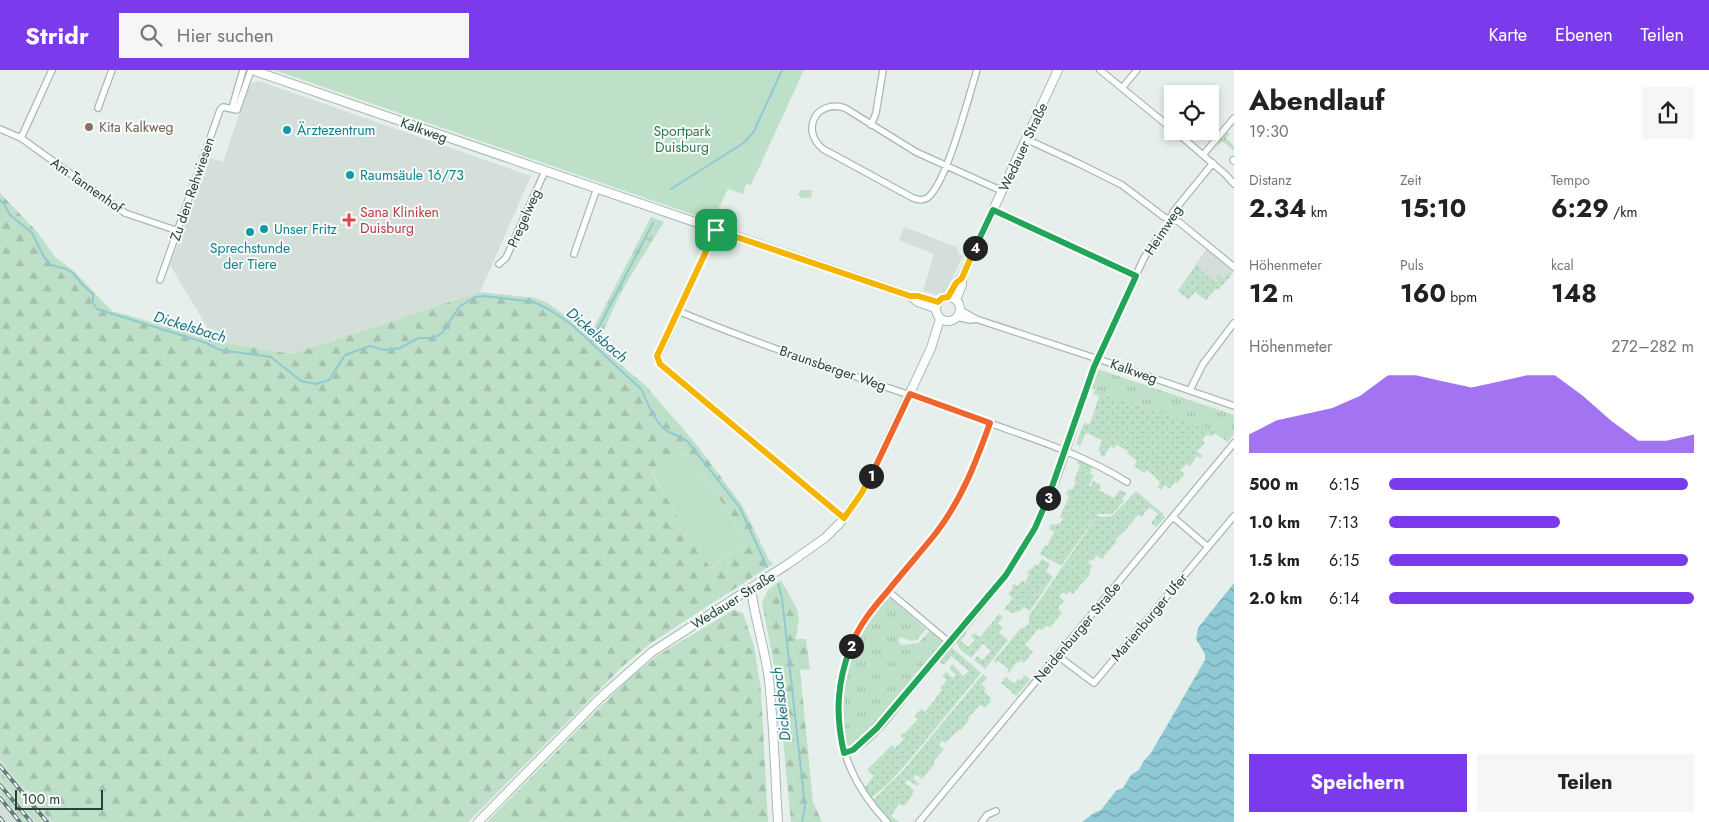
<!DOCTYPE html>
<html lang="de">
<meta charset="utf-8">
<style>
body{margin:0;font-family:Jost,sans-serif;background:#f6f6f6;color:#222;height:100vh;display:flex;flex-direction:column;font-size:19px;white-space:nowrap}
*{box-sizing:border-box;margin:0}
p{font-size:16px;color:#767676}
.icon{flex:none;width:28px;height:28px;fill:none;stroke:currentColor;stroke-width:2;stroke-linecap:round;stroke-linejoin:round}
.map{position:relative;flex:1;overflow:hidden}
.sheet{display:flex;flex-direction:column;background:#fff;width:475px}
.sheet>*{flex:none}
.buttons{position:absolute;left:1164px;top:15px;display:grid;gap:10px}
.buttons a{display:grid;place-items:center;width:55px;height:55px;border-radius:0px;background:#fff;box-shadow:0 2px 8px #0003;font-size:25px}
.scale{position:absolute;left:15px;bottom:12px;width:88px;box-sizing:border-box;padding-left:5px;border:2px solid #24423a;border-top:0;font-size:14px;line-height:18px;white-space:nowrap;color:#24423a;-webkit-text-stroke:4px #f7fbf9;paint-order:stroke}
.pin{position:absolute;display:grid;place-items:center;width:42px;height:42px;color:#fff;margin:-21px;border-radius:10px;box-shadow:0 2px 8px #0006}
.km{position:absolute;width:25px;height:25px;margin:-12px;border-radius:50%;background:#222;color:#fff;font-size:14px;line-height:25px;text-align:center}
.round{display:grid;place-items:center;flex:none;width:52px;height:52px;border-radius:0px;background:#f6f6f6}
.headline{display:flex;align-items:center;justify-content:space-between;height:85px;padding:0 15px}
h1{font-size:28px;font-weight:700;line-height:38px}
.metrics{display:grid;grid-template-columns:repeat(3,1fr);gap:8px;height:85px;padding:5px 15px}
.metrics div{display:grid;align-content:center}
.metrics b{font-size:25px;font-weight:700}
.metrics small{font-size:14px;font-weight:400}
.metrics p{font-size:14px}
.chart{height:140px;padding:10px 15px}
.chart p{display:flex;justify-content:space-between}
.chart svg{width:100%;height:90px;margin-top:5px;fill:#7c3aed;opacity:.7}
.cta{display:flex;gap:10px;margin-top:auto;padding:10px 15px}
.cta a{flex:1;height:58px;border-radius:0px;background:#7c3aed;color:#fff;font-size:20px;font-weight:700;line-height:58px;text-align:center}
.cta a+a{background:#f6f6f6;color:#222}
ul{padding:0 15px;list-style:none;font-size:16px}
li{display:grid;grid-template-columns:80px 60px 1fr;align-items:center;height:38px}
li i{height:12px;border-radius:6px;background:#7c3aed}
header{display:flex;align-items:center;gap:30px;box-sizing:border-box;height:70px;padding:0 25px;background:#7c3aed;color:#fff}
header strong{font-size:24px}
nav{display:flex;gap:28px;margin-inline-start:auto;font-size:18px}
.search{width:350px;height:45px;background:#f6f6f6;display:flex;align-items:center;gap:12px;box-sizing:border-box;padding:0 18px;border-radius:0px;color:#767676;font-size:19px}
main{display:flex;flex:1;min-height:0}
.map>svg:first-child{display:block}
</style>
<header>
<strong>Stridr</strong>
<div class="search"><svg class="icon" aria-label="search" viewBox="0 0 24 24"><circle cx="10" cy="10" r="6"/><path d="M15 15l6 6"/></svg>Hier suchen</div>
<nav><a>Karte</a><a>Ebenen</a><a>Teilen</a></nav>
</header>
<main>
<div class="map">
<svg width="1234" height="752" viewBox="0 0 1234 752">
<defs>
<pattern id="grass-tufts" width="24" height="20" patternUnits="userSpaceOnUse" patternTransform="scale(1.25)"><rect width="24" height="20" fill="#bfe0c8"/><path d="M3 7l-1-3M5 7V3M7 7l1-3M15 17l-1-3M17 17v-4M19 17l1-3" fill="none" stroke="#a4c1ad"/></pattern>
<pattern id="forest-firs" width="22" height="20" patternUnits="userSpaceOnUse" patternTransform="scale(1.25)"><rect width="22" height="20" fill="#bfe0c8"/><path d="M5 1l3.5 6h-7zM16 11l3.5 6h-7z" fill="#a4c1ad"/></pattern>
<pattern id="garden-dots" width="8" height="8" patternUnits="userSpaceOnUse" patternTransform="scale(1.25)"><rect width="8" height="8" fill="#bfe0c8"/><path d="M2 2h.1M6 6h.1" fill="none" stroke="#a4c1ad" stroke-width="1.8" stroke-linecap="round"/></pattern>
<pattern id="water-waves" width="16" height="10" patternUnits="userSpaceOnUse" patternTransform="scale(1.25)"><rect width="16" height="10" fill="#8ec9d4"/><path d="M0 5q4-4 8 0t8 0" fill="none" stroke="#74a5ad"/></pattern>
</defs>
<rect width="100%" height="100%" fill="#e6efeb"/>
<path fill="#d4dfda" d="M259,11L531,106L480,222L292,284L219,272L213,267L170,195L210,88L223,92L249,15L253,12Z
M904,157L957,177L959,184L963,186L945,223L940,226L923,221L934,184L899,170Z
M1207,178L1234,200V202L1218,220L1216,218L1206,230L1195,222L1188,229L1178,221Z
M0,690L52,752H0Z"/>
<path fill="url(#grass-tufts)" d="M1227,62L1230,64L1226,68L1234,76V81L1222,71L1220,74L1218,73Z
M651,147L664,152C641,190 613,229 600,273L590,265Z
M1097,299L1234,345V364L1228,372L1207,358L1090,318Z
M890,528L926,559L917,570L911,571L901,567L898,570L901,575L918,573L931,560L943,570V575L863,667L854,674L848,676L846,674C838,628 843,591 869,551C874,542 881,533 890,528Z
M0,701L42,752H36L0,708Z
M0,719L28,752H24L0,723Z"/>
<path fill="url(#forest-firs)" fill-rule="evenodd" d="M0,123L38,163L55,187L74,201L112,241L203,267H213L220,272L292,284L480,222L535,228L546,232L583,258L600,273L621,295L645,315L696,374L742,435L768,488L773,494L651,573L623,596L468,752H52L0,690ZM685,383L701,408L706,409L731,446L744,475L711,498L651,403Z
M781,510L797,539L799,548L796,569H806L810,599L800,600L813,732L822,752H791L778,617L762,532L768,520Z
M733,540L743,543L754,576L761,621L768,752H487L631,606L660,584Z"/>
<path fill="#bfe0c8" d="M274,0H804L751,115L746,114L743,124L728,119L712,151Z
M801,120H812L811,128H802L798,125Z
M685,383L701,408L706,409L731,446L744,475L710,498L651,402Z"/>
<path fill="url(#garden-dots)" d="M1196,195L1202,200L1201,201L1216,212L1219,209L1216,206L1218,204L1224,209L1230,202L1232,204L1218,220L1216,218L1206,230L1195,222L1188,229L1178,221Z
M1095,320L1208,358L1215,363L1213,366L1207,365L1202,370L1205,373L1197,381L1203,386L1200,388L1197,386L1190,396L1187,394L1180,400L1185,404L1177,413L1175,412L1170,419L1165,415L1161,420L1158,417L1160,412L1147,400L1144,403L1134,396L1137,391L1127,383L1128,381L1117,375L1114,378L1110,376L1104,387L1100,385L1101,382L1098,381L1102,370L1086,363L1080,376L1076,374L1084,353L1090,354L1099,326L1093,324Z
M1078,389L1093,396L1090,403L1094,405L1089,416H1091L1093,411L1101,415L1099,420L1114,428L1120,420L1127,423L1122,429L1124,431L1112,444H1098L1061,496L1040,484L1045,475L1047,476L1054,462L1049,459L1051,454L1056,455L1058,453L1060,454L1063,449L1060,447L1069,426L1066,424L1069,419L1072,420L1076,412L1074,411L1080,395L1077,393Z
M1136,421L1162,443L1165,447L1156,457L1151,453L1158,444L1149,437L1142,447L1138,445L1124,462H1123L1116,469L1117,471L1102,489L1097,486L1092,491L1090,490L1088,492L1092,496L1089,502L1090,504L1073,524L1070,521L1067,525L1063,522L1059,527L1064,531L1058,538L1062,543L1050,557L1046,556L1042,560L1039,558L1025,575L1033,582L1024,593L1021,590L1018,593L1017,592L1009,603L1007,602L1009,599L998,591L996,593L994,591L1021,558H1024L1029,553V546L1097,446L1106,447L1112,446Z
M1042,489L1050,494L1046,501L1053,507L1030,541L1024,537L1020,541L1012,543L1004,539L1013,528L1008,524L1013,519L1012,516L1014,514L1017,516L1022,511L1025,512L1029,505L1027,504L1030,499H1032L1035,494L1038,495Z
M999,544L1003,547L998,553L1003,558L999,563L1008,570L985,599L974,590L977,586L982,590L991,581L983,574L971,588C958,577 951,575 964,560L967,563L961,571L968,577L975,570L971,566L974,563L980,567Z
M950,576L981,603L902,699L888,714L871,728L864,718L874,706L867,700L892,675L895,678L904,669L900,666L902,663L904,664L918,649L914,646L921,639L925,642L942,620L940,618L947,610L942,606L946,602L953,608L956,605L949,598L952,594L963,606L969,601L951,586L944,595L938,590Z
M983,604L987,608L981,614L986,618L984,621L991,628L990,629L991,631L985,638L980,635L968,648L969,650L961,660H959L945,673L942,671L939,675L944,679L933,693L935,694L922,709L916,705L913,708L919,714L917,716L908,710L905,713L914,720L912,723L913,725L904,736L899,734L891,746L899,752H891L873,730L901,703Z
M1025,605L1030,610L1016,626L1001,613L1006,607L1014,614L1018,609L1021,610Z"/>
<path fill="url(#water-waves)" d="M1234,513V752H1082L1094,743L1101,740L1116,721L1123,718L1131,705L1139,700L1143,692L1151,683L1205,590V584L1196,569L1198,558Z"/>
<g fill="none" stroke-linecap="round" stroke-linejoin="round">
<path stroke="#8ec9d4" stroke-width="2" d="M671,119L745,72L754,61L782,0
M0,130L4,134L10,145L32,163L44,187L51,195L66,199L73,203L82,214L93,224V233L97,239L206,273L220,280L271,287L301,311L316,314L329,310L345,285L370,276L384,280L400,278L419,268H434L443,262L459,237L475,227L484,226L534,232L550,240L572,255L642,320C647,333 656,354 667,361C675,365 682,367 688,372L740,438L767,497
M591,272L653,153
M778,514L782,528L805,736L802,752"/>
<defs>
<path id="street" d="M977,0C969,25 946,116 927,128C922,131 918,130 913,128L823,79C800,60 816,29 845,38L916,82L1002,121
M1100,0L1172,59
M1122,18L1137,0
M98,38L112,0
M232,38L243,0
M871,55L876,43L883,0
M0,59L21,68L125,143L178,161
M1175,61L1226,105L1234,114
M21,68L52,0
M1026,69L1080,94L1122,115L1164,147L1179,152L1234,197
M1203,85L1234,48
M1233,90L1234,91
M993,140L1136,206
M716,160L657,289L660,294L844,448
M574,184L597,118
M499,194L506,188L545,101
M160,210L220,40L223,37L237,40L251,0
M960,240L976,249L1098,289L1234,336
M678,241C776,282 878,313 978,349C1028,367 1081,383 1127,412
M957,247L970,250L976,249
M1190,320L1203,294L1234,253
M1173,447L1208,477
M888,521L950,573
M1058,586L1094,613L1234,446
M845,683C870,676 895,638 912,618C953,569 1005,515 1034,459C1061,409 1074,352 1094,299C1108,261 1127,225 1144,188L1154,173L1168,157L1173,142L1213,93
M887,752C832,694 823,624 862,554C889,517 922,485 948,447C967,417 978,386 990,353
M919,752L1234,373
M982,752L987,745L996,741"/>
<path id="secondary" d="M252,0L910,226L918,232L935,238
M910,226H918L938,232
M936 239a12 12 0 1 1 24 0a12 12 0 1 1-24 0Z
M948,227L956,213L962,207L1058,0
M956,230L962,215V207
M751,519C755,550 765,579 769,610C774,657 775,705 778,752
M478,752L600,628L652,582L788,494L825,468L840,453L861,424L873,402L931,278L940,249"/>
</defs>
<use href="#street" stroke="#a8b8b2" stroke-width="8"/>
<use href="#secondary" stroke="#a4bbb3" stroke-width="10"/>
<use href="#street" stroke="#fff" stroke-width="5.5"/>
<use href="#secondary" stroke="#fff" stroke-width="8"/>
<defs>
<path id="rail" d="M0,696L47,752
M0,715L31,752
M0,728L20,752
M0,748L3,752"/>
</defs>
<use href="#rail" stroke="#5f7d75" stroke-width="4"/>
<use href="#rail" stroke="#f7fbf9" stroke-width="2" stroke-dasharray="5.5" stroke-linecap="butt"/>
</g>
<g fill="none" stroke-linecap="round" stroke-linejoin="round">
<defs>
<path id="split-1" d="M716,160L657,286L660,294L844,448L861,424L871,406"/>
<path id="split-2" d="M851,576C859,555 873,538 887,522C903,502 920,483 936,463C962,429 976,392 990,353L910,324L871,406"/>
<path id="split-3" d="M851,576C837,612 835,644 844,683L853,680L877,658L1006,505L1035,458L1048,428"/>
<path id="split-4" d="M975,178L993,140L1136,206L1094,297L1048,428"/>
<path id="split-5" d="M716,160L910,226H918L938,232L942,228L948,227L956,213L962,208L975,178"/>
</defs>
<use href="#split-1" stroke="#fff" stroke-width="10"/>
<use href="#split-2" stroke="#fff" stroke-width="10"/>
<use href="#split-3" stroke="#fff" stroke-width="10"/>
<use href="#split-4" stroke="#fff" stroke-width="10"/>
<use href="#split-5" stroke="#fff" stroke-width="10"/>
<use href="#split-1" stroke="#f5b400" stroke-width="6"/>
<use href="#split-2" stroke="#f0652b" stroke-width="6"/>
<use href="#split-3" stroke="#22a559" stroke-width="6"/>
<use href="#split-4" stroke="#22a559" stroke-width="6"/>
<use href="#split-5" stroke="#f5b400" stroke-width="6"/>
</g>
<circle fill="#8d6e63" stroke="#f7fbf9" stroke-width="2" cx="89" cy="57" r="5"/>
<g fill="#0f9aa8" stroke="#f7fbf9" stroke-width="2">
<circle cx="287" cy="60" r="5"/>
<circle cx="350" cy="105" r="5"/>
<circle cx="264" cy="159" r="5"/>
<circle cx="250" cy="162" r="5"/>
</g>
<path fill="#e0444e" stroke="#f7fbf9" stroke-width="2" d="M346.5 142.5h5v5h5v5h-5v5h-5v-5h-5v-5h5z"/>
<g text-anchor="middle" dominant-baseline="central" stroke-width="4" stroke-linejoin="round" paint-order="stroke">
<g font-size="14" fill="#785e54" stroke="#f7fbf9" text-anchor="start">
<text x="99" y="57">Kita Kalkweg</text>
</g>
<g font-size="14" fill="#0d838f" stroke="#f7fbf9" text-anchor="start">
<text x="297" y="60">Ärztezentrum</text>
<text x="360" y="105">Raumsäule 16/73</text>
<text x="274" y="159">Unser Fritz</text>
<text x="250" y="178" text-anchor="middle">Sprechstunde<tspan x="250" dy="16">der Tiere</tspan></text>
</g>
<g font-size="14" fill="#24423a" stroke="#f7fbf9">
<text transform="translate(424 60) rotate(20)">Kalkweg</text>
<text transform="translate(1023 77) rotate(-65)">Wedauer Straße</text>
<text transform="translate(87 115) rotate(35)">Am Tannenhof</text>
<text transform="translate(192 119) rotate(-71)">Zu den Rehwiesen</text>
<text transform="translate(524 148) rotate(-66)">Pregelweg</text>
<text transform="translate(1163 160) rotate(-57)">Heimweg</text>
<text transform="translate(833 298) rotate(19)">Braunsberger Weg</text>
<text transform="translate(1134 301) rotate(19)">Kalkweg</text>
<text transform="translate(733 530) rotate(-32)">Wedauer Straße</text>
<text transform="translate(1149 547) rotate(-50)">Marienburger Ufer</text>
<text transform="translate(1077 562) rotate(-50)">Neidenburger Straße</text>
</g>
<g font-size="14" fill="#2d7a4b" stroke="#f7fbf9">
<text x="682" y="61">Sportpark<tspan x="682" dy="16">Duisburg</tspan></text>
</g>
<g font-size="14" fill="#be3a42" stroke="#f7fbf9" text-anchor="start">
<text x="360" y="142">Sana Kliniken<tspan x="360" dy="16">Duisburg</tspan></text>
</g>
<g font-size="15" font-style="italic" fill="#1c6f80" stroke="#f7fbf9">
<text transform="translate(190 257) rotate(17)">Dickelsbach</text>
<text transform="translate(597 265) rotate(41)">Dickelsbach</text>
<text transform="translate(781 634) rotate(-97)">Dickelsbach</text>
</g>
</g>
</svg>
<div class="buttons">
<a><svg class="icon" aria-label="locate" viewBox="0 0 24 24"><circle cx="12" cy="12" r="6"/><path d="M12 2v4M12 18v4M2 12h4M18 12h4"/></svg></a>
</div>
<div class="scale">100 m</div>
<div class="pin" style="left:716px;top:160px;background:#1e9e55"><svg class="icon" aria-label="arrive" viewBox="0 0 24 24"><path d="M6 21V4h12l-3 4 3 4H6"/></svg></div>
<b class="km" style="left:871px;top:406px">1</b>
<b class="km" style="left:851px;top:576px">2</b>
<b class="km" style="left:1048px;top:428px">3</b>
<b class="km" style="left:975px;top:178px">4</b>
</div>
<section class="sheet">
<div class="headline"><div><h1>Abendlauf</h1><p>19:30</p></div><a class="round"><svg class="icon" aria-label="share" viewBox="0 0 24 24"><path d="M12 15V3M7 8l5-5 5 5M5 13v7h14v-7"/></svg></a></div>
<div class="metrics">
<div><p>Distanz</p><b>2.34<small> km</small></b></div>
<div><p>Zeit</p><b>15:10</b></div>
<div><p>Tempo</p><b>6:29<small> /km</small></b></div>
</div>
<div class="metrics">
<div><p>Höhenmeter</p><b>12<small> m</small></b></div>
<div><p>Puls</p><b>160<small> bpm</small></b></div>
<div><p>kcal</p><b>148</b></div>
</div>
<div class="chart"><p><span>Höhenmeter</span>272–282 m</p>
<svg viewBox="0 0 160 44" preserveAspectRatio="none"><path d="M0 44V35L10 28L20 25L30 22L40 16L50 6L60 6L70 9L80 12L90 9L100 6L110 6L120 16L130 28L140 38L150 38L160 35V44z"/></svg>
</div>
<ul>
<li><b>500 m</b>6:15<i style="width:98%"></i></li>
<li><b>1.0 km</b>7:13<i style="width:56%"></i></li>
<li><b>1.5 km</b>6:15<i style="width:98%"></i></li>
<li><b>2.0 km</b>6:14<i style="width:100%"></i></li>
</ul>
<div class="cta"><a>Speichern</a><a>Teilen</a></div>
</section>
</main>
